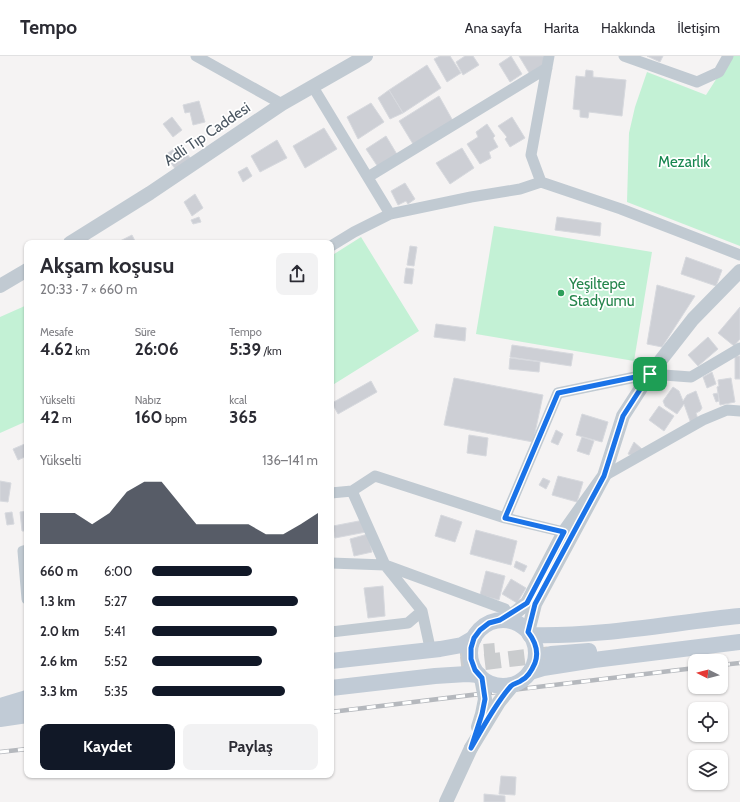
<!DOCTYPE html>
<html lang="tr">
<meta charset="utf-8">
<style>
body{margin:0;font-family:Cabin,sans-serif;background:#f2f2f3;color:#2b2b33;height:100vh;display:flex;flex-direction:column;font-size:15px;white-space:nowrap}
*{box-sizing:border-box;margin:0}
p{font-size:13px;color:#7c7c81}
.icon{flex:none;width:22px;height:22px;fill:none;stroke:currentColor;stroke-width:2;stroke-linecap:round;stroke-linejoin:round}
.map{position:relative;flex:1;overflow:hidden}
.sheet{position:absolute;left:24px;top:184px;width:310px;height:538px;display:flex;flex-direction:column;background:#fff;border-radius:8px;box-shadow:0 1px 3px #0004}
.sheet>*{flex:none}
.needle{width:26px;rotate:276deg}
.buttons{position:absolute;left:688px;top:598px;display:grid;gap:8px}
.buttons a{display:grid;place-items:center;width:40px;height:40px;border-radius:8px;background:#fff;box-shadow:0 1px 3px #0004;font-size:20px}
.pin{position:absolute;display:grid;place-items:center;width:34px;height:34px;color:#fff;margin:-17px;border-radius:8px;box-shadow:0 2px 6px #0006}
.round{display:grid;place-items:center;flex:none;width:42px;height:42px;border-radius:8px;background:#f2f2f3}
.headline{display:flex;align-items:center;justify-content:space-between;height:68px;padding:0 16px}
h1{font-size:22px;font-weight:800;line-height:30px}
.stats{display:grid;grid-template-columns:repeat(3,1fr);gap:6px;height:68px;padding:4px 16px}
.stats div{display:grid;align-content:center}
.stats b{font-size:17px;font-weight:800}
.stats small{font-size:11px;font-weight:400}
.stats p{font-size:11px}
.chart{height:112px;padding:8px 16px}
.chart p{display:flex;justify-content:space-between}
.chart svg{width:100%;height:72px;margin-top:4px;fill:#111827;opacity:.7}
.action{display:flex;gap:8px;margin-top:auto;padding:8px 16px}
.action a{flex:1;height:46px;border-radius:8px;background:#111827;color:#fff;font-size:16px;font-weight:800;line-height:46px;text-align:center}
.action a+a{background:#f2f2f3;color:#2b2b33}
ul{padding:0 16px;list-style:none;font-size:13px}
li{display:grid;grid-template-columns:64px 48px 1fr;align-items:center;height:30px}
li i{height:10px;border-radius:5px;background:#111827}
header{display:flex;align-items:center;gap:24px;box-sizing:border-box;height:56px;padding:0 20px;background:#fff;border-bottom:1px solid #e1e1e2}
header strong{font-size:19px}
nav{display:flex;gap:22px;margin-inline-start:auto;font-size:14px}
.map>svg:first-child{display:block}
</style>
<header>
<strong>Tempo</strong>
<nav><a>Ana sayfa</a><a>Harita</a><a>Hakkında</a><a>İletişim</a></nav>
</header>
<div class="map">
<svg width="740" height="746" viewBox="0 0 740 746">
<rect width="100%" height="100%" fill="#f5f3f3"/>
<path fill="#c3f1d5" d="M731,0H740V190L627,146L629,77L635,51L647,16L706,39Z
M494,170L652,196L634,305L476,278Z
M361,181L419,275L331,330V200Z
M27,249V365L0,377V261Z"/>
<path fill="#cdcfd5" stroke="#d7d9de" d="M440,0H450L461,17L447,26L434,3Z
M465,0H473L479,9L463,19L456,6Z
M511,0L522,18L510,26L499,8Z
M519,0H543L544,2L543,13L531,20Z
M647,0H663L660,6Z
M427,9L441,32L403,57L389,34Z
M586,14L593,15V21L626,24L622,60L589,56L588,62L580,61V54L573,53L576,20L585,21Z
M389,34L403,57L390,63L378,42Z
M439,40L453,65L413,88L399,65Z
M199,45L205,66L193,69L190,56L185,57L183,49Z
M371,47L384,66L358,83L347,61Z
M172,61L182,74L173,81L163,68Z
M512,61L525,82L510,91L505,83L507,81L498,70Z
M487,68L495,80L493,82L498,91L489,96L491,102L480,108L467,88L478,81L476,76Z
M324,72L337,93L305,112L293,90Z
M386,80L398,100L378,111L366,93Z
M277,84L287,102L260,116L251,100Z
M180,89L191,103L176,114L165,99Z
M462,92L474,112L450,128L436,107Z
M247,111L252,120L243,126L238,116Z
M405,127L415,143L408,148L406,145L398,149L391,135Z
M195,138L203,152L192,160L184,146Z
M199,161L201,166L193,168L191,164Z
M557,161L601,167L600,180L555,174Z
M132,179L136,187H121L120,185Z
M410,190L417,191L414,210L407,209Z
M686,201L722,214L716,230L681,218Z
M406,212L414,213L412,228L404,227Z
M657,229L695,240L662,291L647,288Z
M740,251V283L734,290L718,277Z
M436,268L466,272L465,285L434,281Z
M708,281L718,293L698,310L688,299Z
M512,289L573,298L571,310L510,301Z
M735,300H740V323H735Z
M510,302L540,306L539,316L509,313Z
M712,316L716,328L707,332L703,321Z
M454,322L543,339L533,386L444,369Z
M731,322L735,346L720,349L717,331L719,330L718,324Z
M371,325L377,336L338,358L332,347Z
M673,331L679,335L683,345L687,339L696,335L702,352L700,355L696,357L698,363L692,366L690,365L684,348L677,358L665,350L663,345Z
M718,337L719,345L716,346L713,338Z
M659,350L674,360L664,375L649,364Z
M582,358L608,366L602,386L576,379Z
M556,374L563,378L558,389L551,386Z
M469,379L488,382L486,400L467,397Z
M582,381L594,385L589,399L577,395Z
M634,386L642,393L634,400L628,398Z
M27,387V400L18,404L13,393Z
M558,420L583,426L577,446L552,439Z
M543,422L550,425L546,433L539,429Z
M0,425L11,427L8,446L0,445Z
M27,455V475H22L20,456Z
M12,456L14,468L7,469L5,457Z
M441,459L462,466L455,486L435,480Z
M364,464L366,476L335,482L333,470Z
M476,474L517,485L511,509L470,498Z
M368,478L372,496L354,500L350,483Z
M516,505L527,510L524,516L514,511Z
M486,515L505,520L499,544L480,539Z
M511,523L526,532L517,547L502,538Z
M383,530L385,560L368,562L364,532Z
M501,720L516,721L515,739L499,738Z
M484,738L505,740V746H484Z"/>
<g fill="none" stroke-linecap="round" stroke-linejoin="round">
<path stroke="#caccce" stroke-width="16" stroke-dasharray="16 8" stroke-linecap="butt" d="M460,598L495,595
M461,609L551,598"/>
<path stroke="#c1cad2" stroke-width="11" d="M196,0L282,48
M549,0L531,99L541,126L621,153L740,199
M624,0L697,26L719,16L728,0
M313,31L390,158
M368,121L547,12
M331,190L354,176L390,158L471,141L520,133L541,126
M604,420L703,364L727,354L740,355
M352,435L375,420L505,462L564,476
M331,437L352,435L385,509L331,507
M505,462L558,337L650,318L691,321L740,292
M27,494L23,495L27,543
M385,509L505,553
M422,555L429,587
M331,576L408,567L422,555L385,509"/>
<path stroke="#c1cad2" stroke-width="14" d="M70,187L150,137L282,48L366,0
M0,230L27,214
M604,420L623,360L650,318L693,263L740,215
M500,564L516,556L527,547L564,476L604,420L535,548L528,576
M446,746L471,692"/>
<path stroke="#c1cbd6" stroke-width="16" d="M530,579C601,581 670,567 740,560
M551,598L589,595
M331,605L440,593L462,589L474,582
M530,616L543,612L594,604L740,586
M331,632L435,620L467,618L479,619
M0,650L27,642
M0,663L27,659"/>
<defs>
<path id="rail" d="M721,609L740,607
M331,656L695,612
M0,696L27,693"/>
</defs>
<use href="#rail" stroke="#b5b8bd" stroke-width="4.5"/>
<use href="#rail" stroke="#fff" stroke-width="3" stroke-dasharray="9" stroke-linecap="butt"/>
<path stroke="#c1cad2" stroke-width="14" d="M478,671L482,658L485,643L481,622
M471,692L499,646L513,629"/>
<path stroke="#c1cbd6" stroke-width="16" d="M470 597a33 33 0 1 1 66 0a33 33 0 1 1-66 0Z"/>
</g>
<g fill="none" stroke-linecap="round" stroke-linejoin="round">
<defs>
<path id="route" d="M650,318L623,360L604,420L535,548L528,576C535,585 539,596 535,607C532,614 528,621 522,624C519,627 514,627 511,630C495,648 483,672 471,692L482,658L485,643L482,622L475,614L471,603V592L474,582L480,574L489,567L500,564L527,547L564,476L505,462L558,337Z"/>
</defs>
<use href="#route" stroke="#fff" stroke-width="8"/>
<use href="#route" stroke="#1a73e8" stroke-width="5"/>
</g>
<circle fill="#2e9e5b" stroke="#fff" stroke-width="1.5" cx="561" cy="237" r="4"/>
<g text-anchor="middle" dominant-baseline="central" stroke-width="3.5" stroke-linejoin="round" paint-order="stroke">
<g font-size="15" fill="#4a5661" stroke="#fff">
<text transform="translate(207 78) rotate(-34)">Adli Tıp Caddesi</text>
</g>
<g font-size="15" fill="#17864f" stroke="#fff">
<text x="684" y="106">Mezarlık</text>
</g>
<g font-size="15" fill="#27864d" stroke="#fff" text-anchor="start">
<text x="569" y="228">Yeşiltepe<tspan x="569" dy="17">Stadyumu</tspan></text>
</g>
</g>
</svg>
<div class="buttons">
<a><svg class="needle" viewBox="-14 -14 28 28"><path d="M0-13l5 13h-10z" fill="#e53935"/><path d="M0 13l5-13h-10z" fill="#7c7c81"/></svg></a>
<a><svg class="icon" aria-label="locate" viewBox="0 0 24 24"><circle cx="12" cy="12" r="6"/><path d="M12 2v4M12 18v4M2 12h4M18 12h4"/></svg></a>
<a><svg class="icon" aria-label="layers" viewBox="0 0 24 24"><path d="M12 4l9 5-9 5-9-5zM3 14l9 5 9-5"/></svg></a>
</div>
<div class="pin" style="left:650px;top:318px;background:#1e9e55"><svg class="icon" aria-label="arrive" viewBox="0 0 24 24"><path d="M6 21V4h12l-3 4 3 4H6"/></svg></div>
<section class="sheet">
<div class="headline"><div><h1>Akşam koşusu</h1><p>20:33 · 7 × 660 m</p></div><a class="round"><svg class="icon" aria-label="share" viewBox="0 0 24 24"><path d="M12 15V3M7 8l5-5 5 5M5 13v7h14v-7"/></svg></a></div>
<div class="stats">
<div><p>Mesafe</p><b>4.62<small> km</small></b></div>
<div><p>Süre</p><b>26:06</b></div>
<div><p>Tempo</p><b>5:39<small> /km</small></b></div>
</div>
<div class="stats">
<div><p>Yükselti</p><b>42<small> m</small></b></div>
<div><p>Nabız</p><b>160<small> bpm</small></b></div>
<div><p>kcal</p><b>365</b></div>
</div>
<div class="chart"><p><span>Yükselti</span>136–141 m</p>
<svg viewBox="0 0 160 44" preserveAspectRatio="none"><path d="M0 44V25L10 25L20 25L30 32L40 25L50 12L60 6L70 6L80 19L90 32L100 32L110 32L120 32L130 38L140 38L150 32L160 25V44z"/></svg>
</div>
<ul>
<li><b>660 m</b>6:00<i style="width:60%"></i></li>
<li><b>1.3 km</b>5:27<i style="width:88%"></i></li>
<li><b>2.0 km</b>5:41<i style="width:75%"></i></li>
<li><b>2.6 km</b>5:52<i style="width:66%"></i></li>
<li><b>3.3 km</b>5:35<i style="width:80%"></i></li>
</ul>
<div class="action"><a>Kaydet</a><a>Paylaş</a></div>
</section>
</div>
